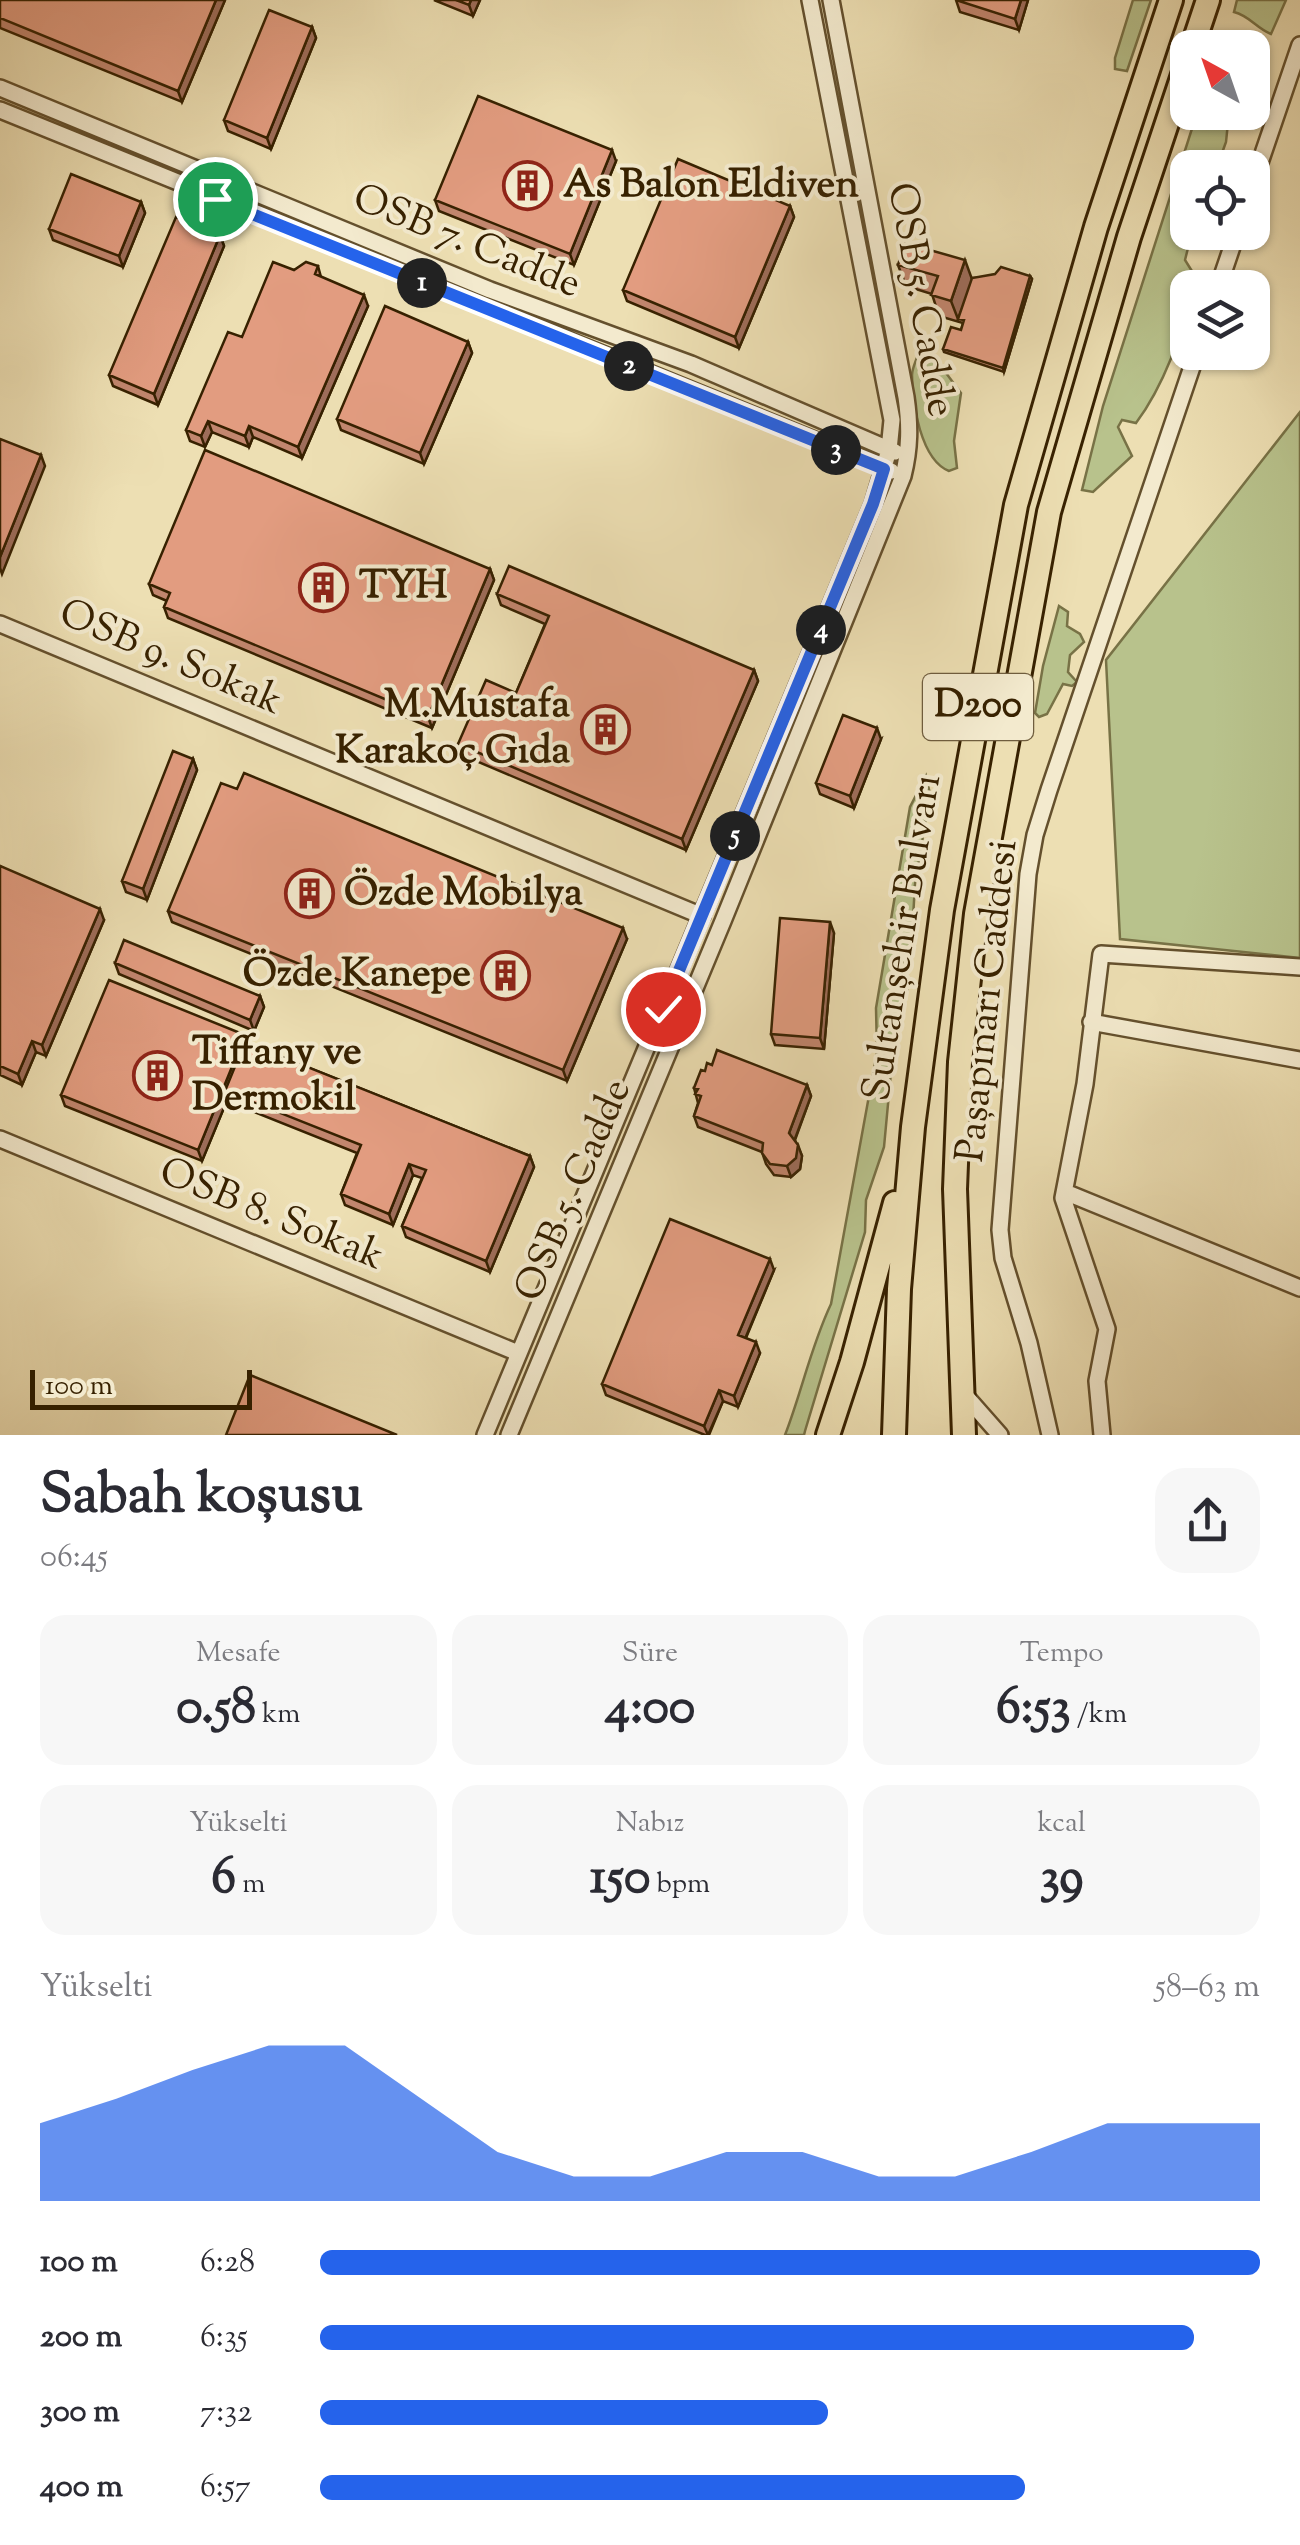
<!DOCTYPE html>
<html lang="tr">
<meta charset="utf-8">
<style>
body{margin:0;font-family:"Sorts Mill Goudy",serif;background:#f7f7f7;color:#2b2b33;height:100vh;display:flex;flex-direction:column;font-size:38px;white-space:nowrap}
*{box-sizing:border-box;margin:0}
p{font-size:32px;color:#7c7c81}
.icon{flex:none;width:55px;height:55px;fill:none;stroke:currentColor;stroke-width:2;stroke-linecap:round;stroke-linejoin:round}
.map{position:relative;height:1435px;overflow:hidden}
.sheet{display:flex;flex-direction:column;background:#fff;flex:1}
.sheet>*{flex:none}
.needle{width:65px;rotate:320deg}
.buttons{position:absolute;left:1170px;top:30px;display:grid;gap:20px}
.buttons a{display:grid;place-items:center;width:100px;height:100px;border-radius:20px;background:#fff;box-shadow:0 2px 8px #0004;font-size:50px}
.scale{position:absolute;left:30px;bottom:25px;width:222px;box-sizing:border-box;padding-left:10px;border:5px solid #372100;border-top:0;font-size:28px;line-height:35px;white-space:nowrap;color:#372100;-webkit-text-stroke:8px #f3eace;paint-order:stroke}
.pin{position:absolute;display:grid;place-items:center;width:85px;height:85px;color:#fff;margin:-42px;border:5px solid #fff;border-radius:50%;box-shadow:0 2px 10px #0007}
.km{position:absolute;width:50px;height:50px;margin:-25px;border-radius:50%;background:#222;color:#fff;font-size:28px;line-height:50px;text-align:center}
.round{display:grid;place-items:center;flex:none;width:105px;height:105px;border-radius:30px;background:#f7f7f7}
.summary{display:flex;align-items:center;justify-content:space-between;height:170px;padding:0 40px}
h1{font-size:55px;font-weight:800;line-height:75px}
.metrics{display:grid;grid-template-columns:repeat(3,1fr);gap:15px;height:170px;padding:10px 40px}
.metrics div{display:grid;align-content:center;border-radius:25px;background:#f7f7f7;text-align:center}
.metrics b{font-size:50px;font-weight:800}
.metrics small{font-size:28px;font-weight:400}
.metrics p{font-size:28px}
.chart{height:280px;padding:20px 40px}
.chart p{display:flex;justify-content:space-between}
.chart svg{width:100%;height:180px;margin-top:10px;fill:#2563eb;opacity:.7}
ul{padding:0 40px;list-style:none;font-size:32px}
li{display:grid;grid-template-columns:160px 120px 1fr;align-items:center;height:75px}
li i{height:25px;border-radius:12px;background:#2563eb}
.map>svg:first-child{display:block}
</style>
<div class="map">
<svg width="1300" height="1435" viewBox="0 0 1300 1435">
<rect width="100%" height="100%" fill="#eddfb3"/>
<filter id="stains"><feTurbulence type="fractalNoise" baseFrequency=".002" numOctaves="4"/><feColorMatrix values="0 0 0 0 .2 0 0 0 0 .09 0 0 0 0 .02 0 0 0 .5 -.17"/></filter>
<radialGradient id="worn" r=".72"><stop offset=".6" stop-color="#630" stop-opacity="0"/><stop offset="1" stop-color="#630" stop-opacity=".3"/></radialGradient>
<path fill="#b8c28c" stroke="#787246" stroke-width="2.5" d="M1133,0H1151L1127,71L1115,69V58Z
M1237,0H1286L1271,34C1256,28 1250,16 1234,12Z
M1197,113H1229L1226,142L1217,167L1188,168V232L1197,233L1203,241L1201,248H1188L1185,260L1195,276L1191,287L1188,288C1188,328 1160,391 1136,423L1122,420L1118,427L1132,456L1093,492L1082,490L1103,406Z
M926,349H932L934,357L961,393L954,441L957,468L949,471C921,460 912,404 912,375C912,368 917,359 919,351Z
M1300,412V958L1120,939L1106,660Z
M1059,606L1068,612L1067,626L1080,634L1084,642L1070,655L1068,672L1077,682L1072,686L1063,684L1047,714L1039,717L1035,713L1043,666Z
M926,776L930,794L915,884L912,936L902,970L908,988L894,1040L884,1147L866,1200L865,1232L805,1431L804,1435H785C802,1391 811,1346 831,1304L877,1052L876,1008L910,807Z"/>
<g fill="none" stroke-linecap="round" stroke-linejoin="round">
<defs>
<path id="minor" d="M0,88L490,290L691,364L895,452
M0,110L891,471
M1252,186L1300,45
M1218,288L1237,232
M0,624L702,916
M1091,1022L1300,1060
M0,1139L518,1353
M1065,1192L1300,1288
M963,1393L1000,1435
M485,1435L873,504L889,450L892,420L810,0
M509,1435L723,921L903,476C910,448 910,425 906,397L831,0
M1050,1435L1029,1343L1003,1258L1000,1230L1028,874L1035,835L1049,790L1197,352
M1102,1435L1097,1381L1107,1329L1063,1198L1085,1084L1101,954L1300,967"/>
<path id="highway" d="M1192,48L1208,0
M828,1435L852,1362L895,1203
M894,1435L899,1289L913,1127L942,910L1016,505L1096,227L1171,0
M964,1435L955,1189L960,1062L976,914L1049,512L1129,237L1188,60"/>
</defs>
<use href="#minor" stroke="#64502d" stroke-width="20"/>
<use href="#highway" stroke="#372100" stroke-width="28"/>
<use href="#minor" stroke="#f3eace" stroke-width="15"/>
<use href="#highway" stroke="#eddfb3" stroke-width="22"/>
</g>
<path fill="#c2866e" stroke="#372100" stroke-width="2.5" d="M0,0H225L182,102L0,28Z
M434,0H480L473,16Z
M956,0H1028L1019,30L960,12Z
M312,27L316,38L271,149L228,131L224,120Z
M616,161L574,265L439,211L435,200Z
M141,202L145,213L123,267L53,240L49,229Z
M790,206L794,217L739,348L627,301L623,290Z
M220,235L224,246L158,405L113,386L109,375Z
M898,265L972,278L1030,276L1032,279L1004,372L944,352L943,349L961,330L963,323L939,316L932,294L906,286Z
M318,266L321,277L368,306L302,458L253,437L249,447L212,432L205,447L190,441L186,430L294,270Z
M468,342L472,353L424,464L341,430L337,419Z
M490,569L494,580L432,728L168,618L164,607L167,601L153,595L149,584Z
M497,594L754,670L758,681L686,850L462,755L458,744L516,693L545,624L501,605Z
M881,739L854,808L820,794L816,783Z
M193,759L197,770L147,900L126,892L122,881Z
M237,789L627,939L567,1081L172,922L168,911Z
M0,866L104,920L46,1056L36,1052L22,1085L0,1075Z
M834,933L824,1049L775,1045L771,1034Z
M115,963L260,996L264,1007L254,1031L119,974Z
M247,1043L530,1156L534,1167L490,1272L406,1237L402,1226L422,1178L413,1175L393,1225L345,1205L341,1194L357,1153L229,1102L228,1098L202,1161L65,1106L61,1095Z
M807,1085L811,1096L795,1140L802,1156L800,1169L791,1177L774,1175L766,1164L762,1152L698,1127L694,1116L698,1103L694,1088Z
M774,1270L746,1338L760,1353L738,1407L723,1401L709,1435H705L606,1395L602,1384Z"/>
<path fill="#9e6d5a" stroke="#372100" stroke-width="2.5" d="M216,0H225L182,102L178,91Z
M471,0H480L473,16L469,5Z
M1021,0H1028L1019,30L1015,19Z
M312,27L316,38L271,149L267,138Z
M612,150L616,161L574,265L570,254Z
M141,202L145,213L123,267L119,256Z
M790,206L794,217L739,348L735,337Z
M220,235L224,246L158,405L154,394Z
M965,260L973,282L958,319L951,301Z
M1030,276L1032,279L1004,372L1003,368Z
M364,295L368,306L302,458L298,447Z
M468,342L472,353L424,464L420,453Z
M208,421L212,432L205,447L201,436Z
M249,426L253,437L249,447L245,436Z
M41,455L45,466L2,574L0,568V557Z
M490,569L494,580L432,728L428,717Z
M754,670L758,681L686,850L682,839Z
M877,728L881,739L854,808L850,796Z
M193,759L197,770L147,900L143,889Z
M100,909L104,920L46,1056L42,1045Z
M830,922L834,933L824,1049L820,1038Z
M623,928L627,939L567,1081L563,1070Z
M260,996L264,1007L254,1031L250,1020Z
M245,1035L249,1046L225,1091L228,1098L202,1161L198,1150Z
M32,1041L36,1052L22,1085L18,1074Z
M807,1085L811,1096L793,1144L789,1133Z
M798,1145L802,1156L800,1169L791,1177L787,1166Z
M530,1156L534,1167L490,1272L486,1261Z
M409,1164L413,1175L393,1225L389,1214Z
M770,1259L774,1270L742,1346L738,1335Z
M756,1342L760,1353L738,1407L734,1396Z
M719,1390L723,1401L708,1435L704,1426Z"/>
<path fill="#e29c80" stroke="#372100" stroke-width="2.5" d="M0,0H216L178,91L0,18Z
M456,0H471L469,5Z
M956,0H1021L1015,19Z
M269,10L312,27L267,138L224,120Z
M478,96L612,150L570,254L435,200Z
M678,159L790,206L735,337L623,290Z
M71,174L141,202L119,256L49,229Z
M176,217L220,235L154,394L109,375Z
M905,243L965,260L951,301L931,295L938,276L898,265Z
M273,262L294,270L306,262L318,266L315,274L364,295L298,447L249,426L245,436L208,421L201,436L186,430L228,332L242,337Z
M1001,267L1030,276L1003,368L943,349L951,327L961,330L964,320L958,319L972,278L995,274Z
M385,306L468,342L420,453L337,419Z
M0,439L41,455L0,557Z
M205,450L490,569L428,717L164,607L170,593L149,584Z
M509,566L754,670L682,839L458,744L486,680L516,693L549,616L497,594Z
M843,715L877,728L850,796L816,783Z
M173,751L193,759L143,889L122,881Z
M244,773L623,928L563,1070L168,911L221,783L237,789Z
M0,866L100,909L42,1045L32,1041L18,1074L0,1066Z
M780,918L830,922L820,1038L771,1034Z
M124,940L260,996L250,1020L115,963Z
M109,980L245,1035L198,1150L61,1095Z
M245,1042L530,1156L486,1261L402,1226L426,1170L409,1164L389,1214L341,1194L361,1145L225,1091Z
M717,1050L807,1085L789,1133L798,1145L796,1158L787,1166L770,1164L762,1153L763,1143L694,1116L701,1096L695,1094L698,1089L694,1088L701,1070L705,1071L707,1063L712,1065Z
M670,1219L770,1259L738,1335L756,1342L734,1396L719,1390L704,1426L602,1384Z
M250,1375L397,1435H226Z"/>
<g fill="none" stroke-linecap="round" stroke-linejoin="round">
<defs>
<path id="route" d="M215,199L884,469L873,504L663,1009"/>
</defs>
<use href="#route" stroke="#fff" stroke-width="20"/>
<use href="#route" stroke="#2563eb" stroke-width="12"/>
</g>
<defs>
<symbol id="building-ring" viewBox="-11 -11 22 22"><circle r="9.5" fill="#f3eace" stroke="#8f2418" stroke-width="1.5"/><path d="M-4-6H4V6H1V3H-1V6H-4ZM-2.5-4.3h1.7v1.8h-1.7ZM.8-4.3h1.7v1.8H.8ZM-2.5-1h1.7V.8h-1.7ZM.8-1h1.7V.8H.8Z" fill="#8f2418"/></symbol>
</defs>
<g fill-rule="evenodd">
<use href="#building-ring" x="500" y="158" width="55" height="55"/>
<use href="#building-ring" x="296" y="560" width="55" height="55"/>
<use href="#building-ring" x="578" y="702" width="55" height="55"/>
<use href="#building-ring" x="282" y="866" width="55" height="55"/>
<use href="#building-ring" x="478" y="948" width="55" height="55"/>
<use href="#building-ring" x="130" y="1048" width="55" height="55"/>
</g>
<g text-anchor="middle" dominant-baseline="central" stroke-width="8" stroke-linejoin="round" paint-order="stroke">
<rect fill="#f3eace" stroke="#6f5d3e" stroke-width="2.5" x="923" y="674" width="110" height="66" rx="8"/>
<g font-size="38" font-weight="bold" fill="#372100">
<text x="978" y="707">D200</text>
</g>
<g font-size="40" font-weight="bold" fill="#372100" stroke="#f3eace" text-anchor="start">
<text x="563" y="186">As Balon Eldiven</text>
<text x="359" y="587">TYH</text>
<text x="570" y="706" text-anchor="end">M.Mustafa<tspan x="570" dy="46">Karakoç Gıda</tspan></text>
<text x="344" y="894">Özde Mobilya</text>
<text x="471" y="975" text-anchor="end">Özde Kanepe</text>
<text x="192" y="1053">Tiffany ve<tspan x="192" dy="46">Dermokil</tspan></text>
</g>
<g font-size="40" fill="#372100" stroke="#f3eace">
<text transform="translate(466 243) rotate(22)">OSB 7. Cadde</text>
<text transform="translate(919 300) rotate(80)">OSB 5. Cadde</text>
<text transform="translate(170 659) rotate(23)">OSB 9. Sokak</text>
<text transform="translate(904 938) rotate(-81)">Sultanşehir Bulvarı</text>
<text transform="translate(989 1001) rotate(-84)">Paşapınarı Caddesi</text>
<text transform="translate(575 1191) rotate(-67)">OSB 5. Cadde</text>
<text transform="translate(271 1216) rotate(22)">OSB 8. Sokak</text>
</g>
</g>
<rect width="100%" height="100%" filter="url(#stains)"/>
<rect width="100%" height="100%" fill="url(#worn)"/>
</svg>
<div class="buttons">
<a><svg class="needle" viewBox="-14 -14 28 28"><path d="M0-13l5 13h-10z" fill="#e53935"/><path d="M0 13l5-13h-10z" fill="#7c7c81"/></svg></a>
<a><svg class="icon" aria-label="locate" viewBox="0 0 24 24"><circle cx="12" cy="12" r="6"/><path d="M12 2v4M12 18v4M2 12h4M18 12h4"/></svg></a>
<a><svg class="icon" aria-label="layers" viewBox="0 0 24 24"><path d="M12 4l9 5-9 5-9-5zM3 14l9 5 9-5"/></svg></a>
</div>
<div class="scale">100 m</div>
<div class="pin" style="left:215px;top:199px;background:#1e9e55"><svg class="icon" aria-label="arrive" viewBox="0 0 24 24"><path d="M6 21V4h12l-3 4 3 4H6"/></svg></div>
<div class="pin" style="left:663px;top:1009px;background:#d93025"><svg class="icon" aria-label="check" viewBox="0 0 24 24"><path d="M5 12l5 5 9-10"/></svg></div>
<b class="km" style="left:422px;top:283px">1</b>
<b class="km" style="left:629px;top:366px">2</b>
<b class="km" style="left:836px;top:450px">3</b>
<b class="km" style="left:821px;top:630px">4</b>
<b class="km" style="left:735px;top:836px">5</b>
</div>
<section class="sheet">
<div class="summary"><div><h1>Sabah koşusu</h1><p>06:45</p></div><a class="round"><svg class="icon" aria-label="share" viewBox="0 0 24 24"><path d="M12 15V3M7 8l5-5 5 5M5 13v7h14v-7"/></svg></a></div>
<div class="metrics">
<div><p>Mesafe</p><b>0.58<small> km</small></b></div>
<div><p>Süre</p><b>4:00</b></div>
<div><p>Tempo</p><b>6:53<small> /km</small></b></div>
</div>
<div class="metrics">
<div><p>Yükselti</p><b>6<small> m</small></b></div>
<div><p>Nabız</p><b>150<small> bpm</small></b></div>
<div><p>kcal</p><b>39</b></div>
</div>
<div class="chart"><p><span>Yükselti</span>58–63 m</p>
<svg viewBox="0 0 160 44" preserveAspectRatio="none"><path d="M0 44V25L10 19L20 12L30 6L40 6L50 19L60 32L70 38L80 38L90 32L100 32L110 38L120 38L130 32L140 25L150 25L160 25V44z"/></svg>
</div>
<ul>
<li><b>100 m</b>6:28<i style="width:100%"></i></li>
<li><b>200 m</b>6:35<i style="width:93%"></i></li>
<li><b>300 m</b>7:32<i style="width:54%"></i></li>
<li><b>400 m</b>6:57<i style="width:75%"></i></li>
</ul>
</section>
